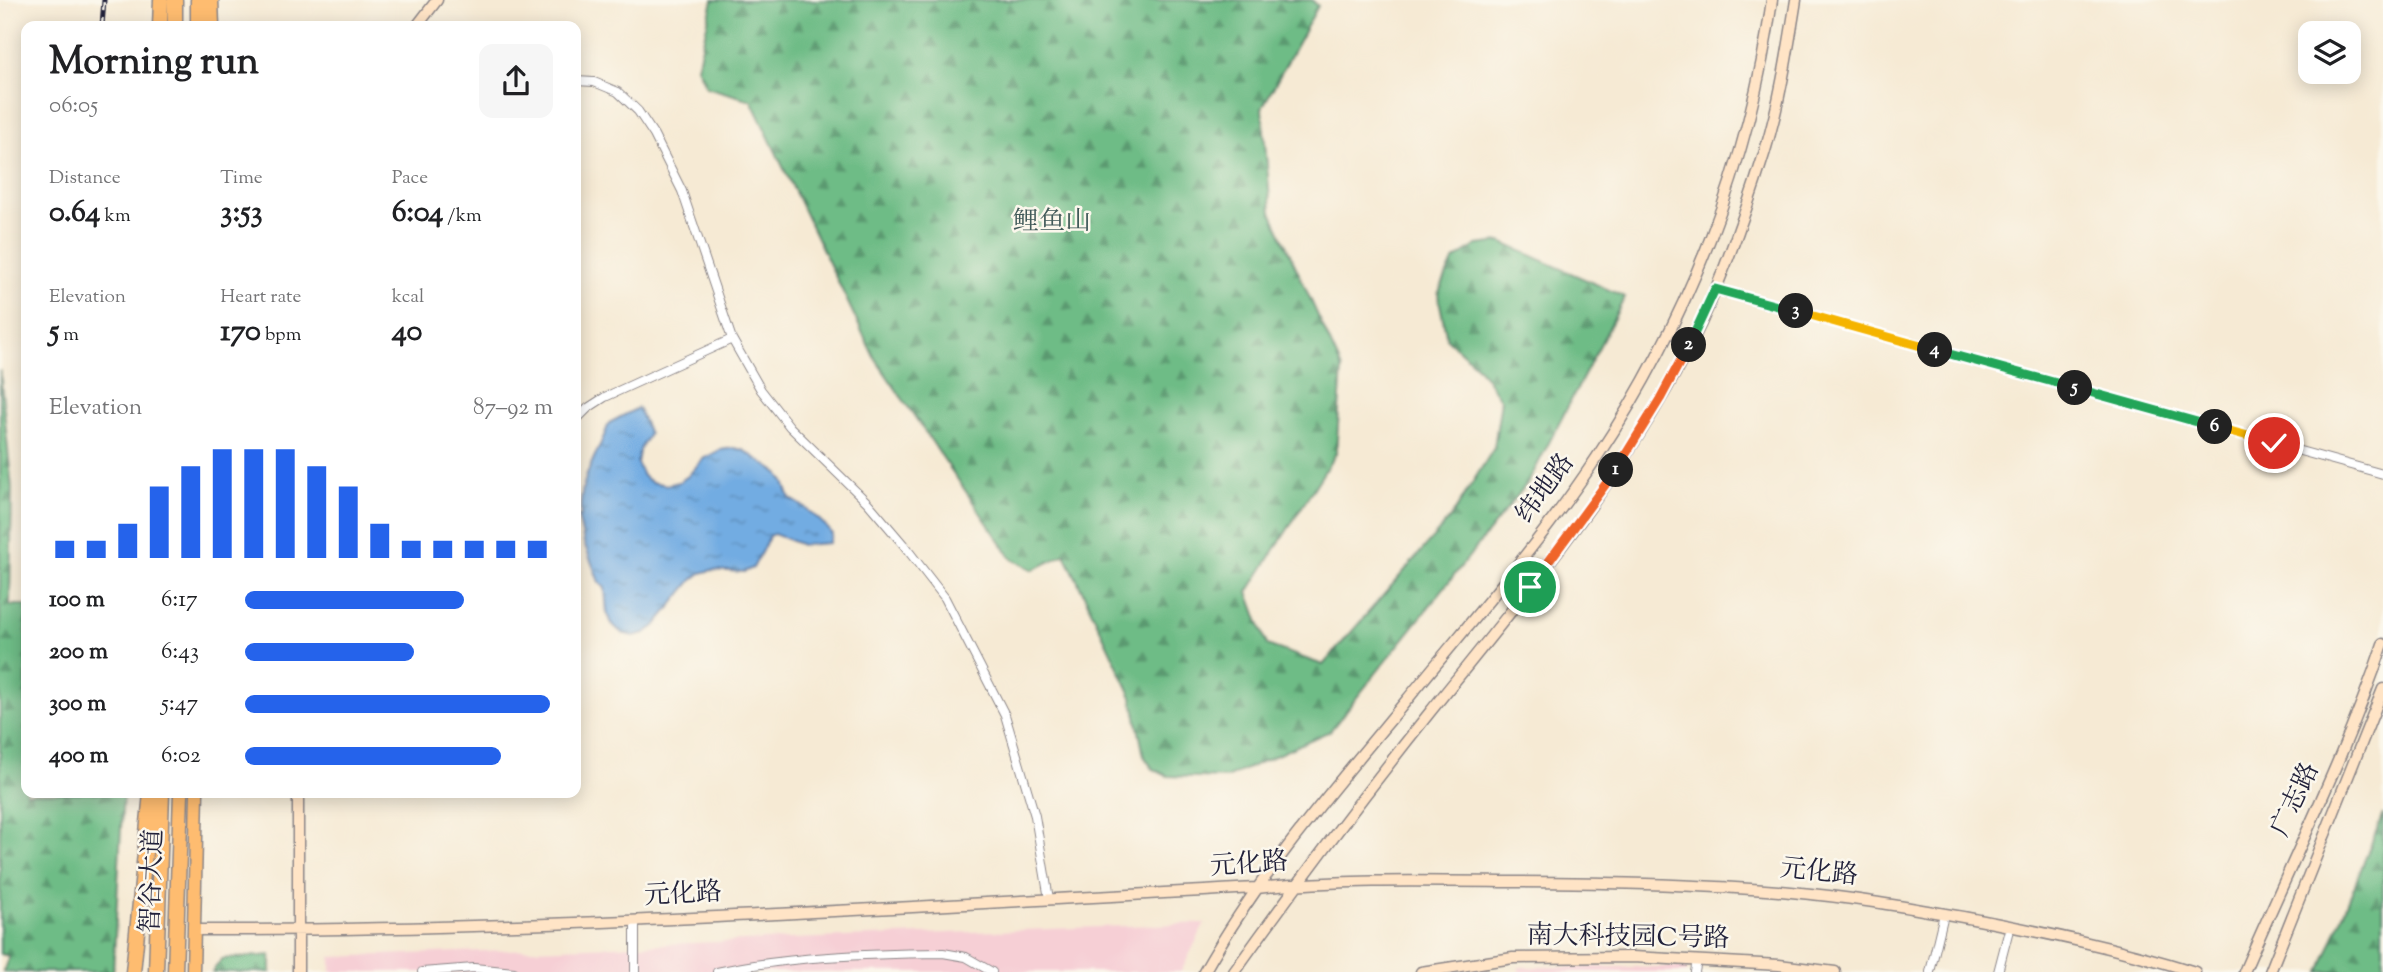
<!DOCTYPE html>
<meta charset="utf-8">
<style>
body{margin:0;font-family:"Sorts Mill Goudy","Noto Serif SC",serif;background:#f6f6f6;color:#202124;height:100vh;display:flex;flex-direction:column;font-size:26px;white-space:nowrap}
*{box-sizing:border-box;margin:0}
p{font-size:23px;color:#757577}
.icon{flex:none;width:38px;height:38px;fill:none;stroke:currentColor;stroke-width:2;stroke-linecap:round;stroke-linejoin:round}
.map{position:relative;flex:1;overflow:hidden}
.details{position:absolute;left:21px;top:21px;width:560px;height:777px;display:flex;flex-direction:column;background:#fff;border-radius:14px;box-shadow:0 4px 18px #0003}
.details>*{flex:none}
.tools{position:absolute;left:2298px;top:21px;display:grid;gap:14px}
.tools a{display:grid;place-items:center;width:63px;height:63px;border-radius:14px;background:#fff;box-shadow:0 4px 18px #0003;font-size:35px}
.pin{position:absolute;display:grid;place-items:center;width:60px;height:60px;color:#fff;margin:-30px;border:4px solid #fff;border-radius:50%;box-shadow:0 2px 7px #0007}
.km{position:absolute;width:35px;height:35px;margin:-18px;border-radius:50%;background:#222;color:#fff;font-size:19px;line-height:35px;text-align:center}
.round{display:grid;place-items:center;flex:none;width:74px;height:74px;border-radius:14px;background:#f6f6f6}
.head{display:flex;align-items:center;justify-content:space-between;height:119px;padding:0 28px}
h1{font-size:38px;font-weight:700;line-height:52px}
.metrics{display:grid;grid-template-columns:repeat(3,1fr);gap:10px;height:119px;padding:7px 28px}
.metrics div{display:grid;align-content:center}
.metrics b{font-size:30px;font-weight:700}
.metrics small{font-size:19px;font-weight:400}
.metrics p{font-size:19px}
.chart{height:196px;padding:14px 28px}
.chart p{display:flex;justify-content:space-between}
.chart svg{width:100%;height:126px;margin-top:7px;stroke:#2563eb;stroke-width:6}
ul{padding:0 28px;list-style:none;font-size:23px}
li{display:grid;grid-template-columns:112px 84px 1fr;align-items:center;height:52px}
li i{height:18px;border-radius:9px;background:#2563eb}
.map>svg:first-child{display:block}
</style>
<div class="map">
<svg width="2383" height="972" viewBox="0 0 2383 972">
<defs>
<pattern id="forest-firs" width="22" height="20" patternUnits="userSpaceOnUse" patternTransform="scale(1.75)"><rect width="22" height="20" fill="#6ebc86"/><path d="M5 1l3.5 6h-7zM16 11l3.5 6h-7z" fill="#5a986f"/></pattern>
<pattern id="water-ripples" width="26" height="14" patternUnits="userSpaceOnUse" patternTransform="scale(1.75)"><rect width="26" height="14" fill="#72ace2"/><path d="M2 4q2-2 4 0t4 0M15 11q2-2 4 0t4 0" fill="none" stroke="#5d8cb8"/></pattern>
</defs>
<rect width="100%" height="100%" fill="#fbf7ec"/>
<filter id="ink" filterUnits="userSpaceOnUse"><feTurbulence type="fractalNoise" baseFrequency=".0143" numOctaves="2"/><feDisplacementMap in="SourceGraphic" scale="14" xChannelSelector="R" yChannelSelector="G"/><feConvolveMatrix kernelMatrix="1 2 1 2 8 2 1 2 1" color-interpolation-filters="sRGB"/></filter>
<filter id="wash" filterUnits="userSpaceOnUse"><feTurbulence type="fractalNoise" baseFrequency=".00686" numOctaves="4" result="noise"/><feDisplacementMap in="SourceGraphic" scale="28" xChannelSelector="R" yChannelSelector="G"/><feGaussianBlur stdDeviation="1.57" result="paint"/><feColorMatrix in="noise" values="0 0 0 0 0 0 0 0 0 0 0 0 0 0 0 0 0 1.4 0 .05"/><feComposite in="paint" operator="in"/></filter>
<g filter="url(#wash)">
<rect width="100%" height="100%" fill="#f6ead4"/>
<path fill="#f6cfd5" d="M1205,923L1181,972H331V957Z
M1519,967H1686L1687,972H1519Z"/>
<path fill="url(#forest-firs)" stroke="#486f60" stroke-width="2" d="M713,0H1312L1318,6L1262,108L1271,212L1342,369L1336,453L1248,592L1267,645L1323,665L1451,517L1494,448L1501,400L1478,367L1447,339L1438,294L1453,261L1477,245L1501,242L1625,297L1529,481L1330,731L1226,778L1167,776L1153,769L1144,756L1132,697L1065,554L1033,570L1012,559L874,357L751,100L706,87L697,67Z
M0,370L12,488L10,605H26V793H123L113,972H3L9,956L0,954Z
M2383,814V972H2320Z
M271,955V972H212L222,959Z"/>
<path fill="url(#water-ripples)" stroke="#4a678e" stroke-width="2" d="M638,408L649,434L639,451L637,463L643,476L651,482L667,485L679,482L688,476L703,459L720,450L734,448L743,450L778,473L784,482L790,499C801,503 826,524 832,534L829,543L802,545L774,534L770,535L753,568L744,572L712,570L701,573L692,580L655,626L645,633L633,636L622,633L610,622L607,612L605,588L599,582L584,543L578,516H581C578,477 598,456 609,423Z"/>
</g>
<g filter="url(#ink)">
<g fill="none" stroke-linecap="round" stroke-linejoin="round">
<defs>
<path id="street" d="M576,81L594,82L618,92L638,111L654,135L682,191L732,339L761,390L790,427L868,503L903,544L945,598L1005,715L1035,816L1049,899
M1715,289L2383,474
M576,420L588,408L605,397L732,339
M422,972L474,968L514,972
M635,972V921
M717,972C791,956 867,954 943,953L966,957L992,972
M1695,972L1697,960
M1930,972L1944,914
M1998,972L2010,926"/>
<path id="secondary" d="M417,26L437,0
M298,793V972
M196,930C550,931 903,907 1257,888C1341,879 1426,881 1510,882C1604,882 1697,884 1791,892C1849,897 1906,907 1963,917C2042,932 2119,948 2195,972
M1204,972C1260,873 1334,788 1406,701C1471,621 1540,543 1597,457C1688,320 1750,163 1772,0
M1234,972C1297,884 1362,797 1430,712C1529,589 1633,466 1701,323C1726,268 1747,209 1765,151C1780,102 1788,50 1796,0
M1421,972L1513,958L1633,957L1779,965L1835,972
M2244,972C2291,863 2345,757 2383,644
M2270,972L2383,689"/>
<path id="primary" d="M193,972L197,793"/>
<path id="highway" d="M211,0L212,26
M160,26L161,0
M175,26V0
M198,26V0
M133,972L151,793
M156,972L162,793
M175,972L181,793"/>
</defs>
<use href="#street" stroke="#8c8688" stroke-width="10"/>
<use href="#secondary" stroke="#8c8688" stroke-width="13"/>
<use href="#primary" stroke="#8c8688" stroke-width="15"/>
<use href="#highway" stroke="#8c8688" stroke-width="17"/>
<use href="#street" stroke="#fff" stroke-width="8"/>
<use href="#secondary" stroke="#ffe4c6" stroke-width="10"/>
<use href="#primary" stroke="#febc70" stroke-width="12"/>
<use href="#highway" stroke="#febc70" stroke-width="14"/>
<defs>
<path id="rail" d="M102,26L104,0"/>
</defs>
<use href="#rail" stroke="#22223b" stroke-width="5"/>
<use href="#rail" stroke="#fbf7ec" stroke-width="2.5" stroke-dasharray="8" stroke-linecap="butt"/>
</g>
</g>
<g fill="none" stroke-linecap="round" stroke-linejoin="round" filter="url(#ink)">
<defs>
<path id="split-1" d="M1530,587L1616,470"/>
<path id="split-2" d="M1616,470L1660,399L1689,345"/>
<path id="split-3" d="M1689,345L1715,289L1796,311"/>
<path id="split-4" d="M1796,311L1935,350"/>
<path id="split-5" d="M1935,350L2075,388"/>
<path id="split-6" d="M2075,388L2215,427"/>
<path id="split-7" d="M2215,427L2274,443"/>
</defs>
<use href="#split-1" stroke="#fff" stroke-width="14"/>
<use href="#split-2" stroke="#fff" stroke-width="14"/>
<use href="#split-3" stroke="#fff" stroke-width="14"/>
<use href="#split-4" stroke="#fff" stroke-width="14"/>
<use href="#split-5" stroke="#fff" stroke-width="14"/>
<use href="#split-6" stroke="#fff" stroke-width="14"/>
<use href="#split-7" stroke="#fff" stroke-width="14"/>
<use href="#split-1" stroke="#f0652b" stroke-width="9"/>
<use href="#split-2" stroke="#f0652b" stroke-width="9"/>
<use href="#split-3" stroke="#22a559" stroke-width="9"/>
<use href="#split-4" stroke="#f5b400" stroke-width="9"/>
<use href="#split-5" stroke="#22a559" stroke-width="9"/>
<use href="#split-6" stroke="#22a559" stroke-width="9"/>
<use href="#split-7" stroke="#f5b400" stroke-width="9"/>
</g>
<g text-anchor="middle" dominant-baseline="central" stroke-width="5" stroke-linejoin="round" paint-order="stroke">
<g font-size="26" fill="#415a59" stroke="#fbf7ec">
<text x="1052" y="222">鲤鱼山</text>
</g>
<g font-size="26" fill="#22223b" stroke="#fbf7ec">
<text transform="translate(1546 489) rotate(-54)">纬地路</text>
<text transform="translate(2296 800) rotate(-65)">广志路</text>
<text transform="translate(1249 865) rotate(-4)">元化路</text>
<text transform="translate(1819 873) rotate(6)">元化路</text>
<text transform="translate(153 881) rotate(-88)">智谷大道</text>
<text transform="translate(683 895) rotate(-3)">元化路</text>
<text transform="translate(1628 938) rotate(1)">南大科技园C号路</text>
</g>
</g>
</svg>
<div class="tools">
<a><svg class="icon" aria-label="layers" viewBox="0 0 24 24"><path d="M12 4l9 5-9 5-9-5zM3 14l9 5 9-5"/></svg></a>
</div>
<div class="pin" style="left:1530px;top:587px;background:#1e9e55"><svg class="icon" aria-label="arrive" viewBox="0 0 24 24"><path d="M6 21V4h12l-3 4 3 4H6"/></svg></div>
<div class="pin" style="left:2274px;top:443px;background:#d93025"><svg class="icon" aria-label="check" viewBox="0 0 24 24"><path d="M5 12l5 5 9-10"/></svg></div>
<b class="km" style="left:1616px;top:470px">1</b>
<b class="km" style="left:1689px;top:345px">2</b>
<b class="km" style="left:1796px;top:311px">3</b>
<b class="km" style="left:1935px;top:350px">4</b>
<b class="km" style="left:2075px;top:388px">5</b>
<b class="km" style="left:2215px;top:427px">6</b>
<section class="details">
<div class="head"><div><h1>Morning run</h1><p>06:05</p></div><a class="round"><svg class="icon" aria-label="share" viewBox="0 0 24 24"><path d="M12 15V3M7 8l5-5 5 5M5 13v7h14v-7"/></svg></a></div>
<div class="metrics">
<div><p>Distance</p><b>0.64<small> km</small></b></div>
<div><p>Time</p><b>3:53</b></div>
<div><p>Pace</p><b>6:04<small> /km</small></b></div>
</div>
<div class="metrics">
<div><p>Elevation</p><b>5<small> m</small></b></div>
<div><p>Heart rate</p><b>170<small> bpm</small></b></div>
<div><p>kcal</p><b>40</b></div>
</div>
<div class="chart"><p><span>Elevation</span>87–92 m</p>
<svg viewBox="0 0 160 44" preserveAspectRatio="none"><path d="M5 44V38M15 44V38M25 44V32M35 44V19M45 44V12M55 44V6M65 44V6M75 44V6M85 44V12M95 44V19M105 44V32M115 44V38M125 44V38M135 44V38M145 44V38M155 44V38"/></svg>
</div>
<ul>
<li><b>100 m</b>6:17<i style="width:71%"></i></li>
<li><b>200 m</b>6:43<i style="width:55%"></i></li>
<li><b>300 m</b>5:47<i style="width:99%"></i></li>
<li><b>400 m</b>6:02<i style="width:83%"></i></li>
</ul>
</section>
</div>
